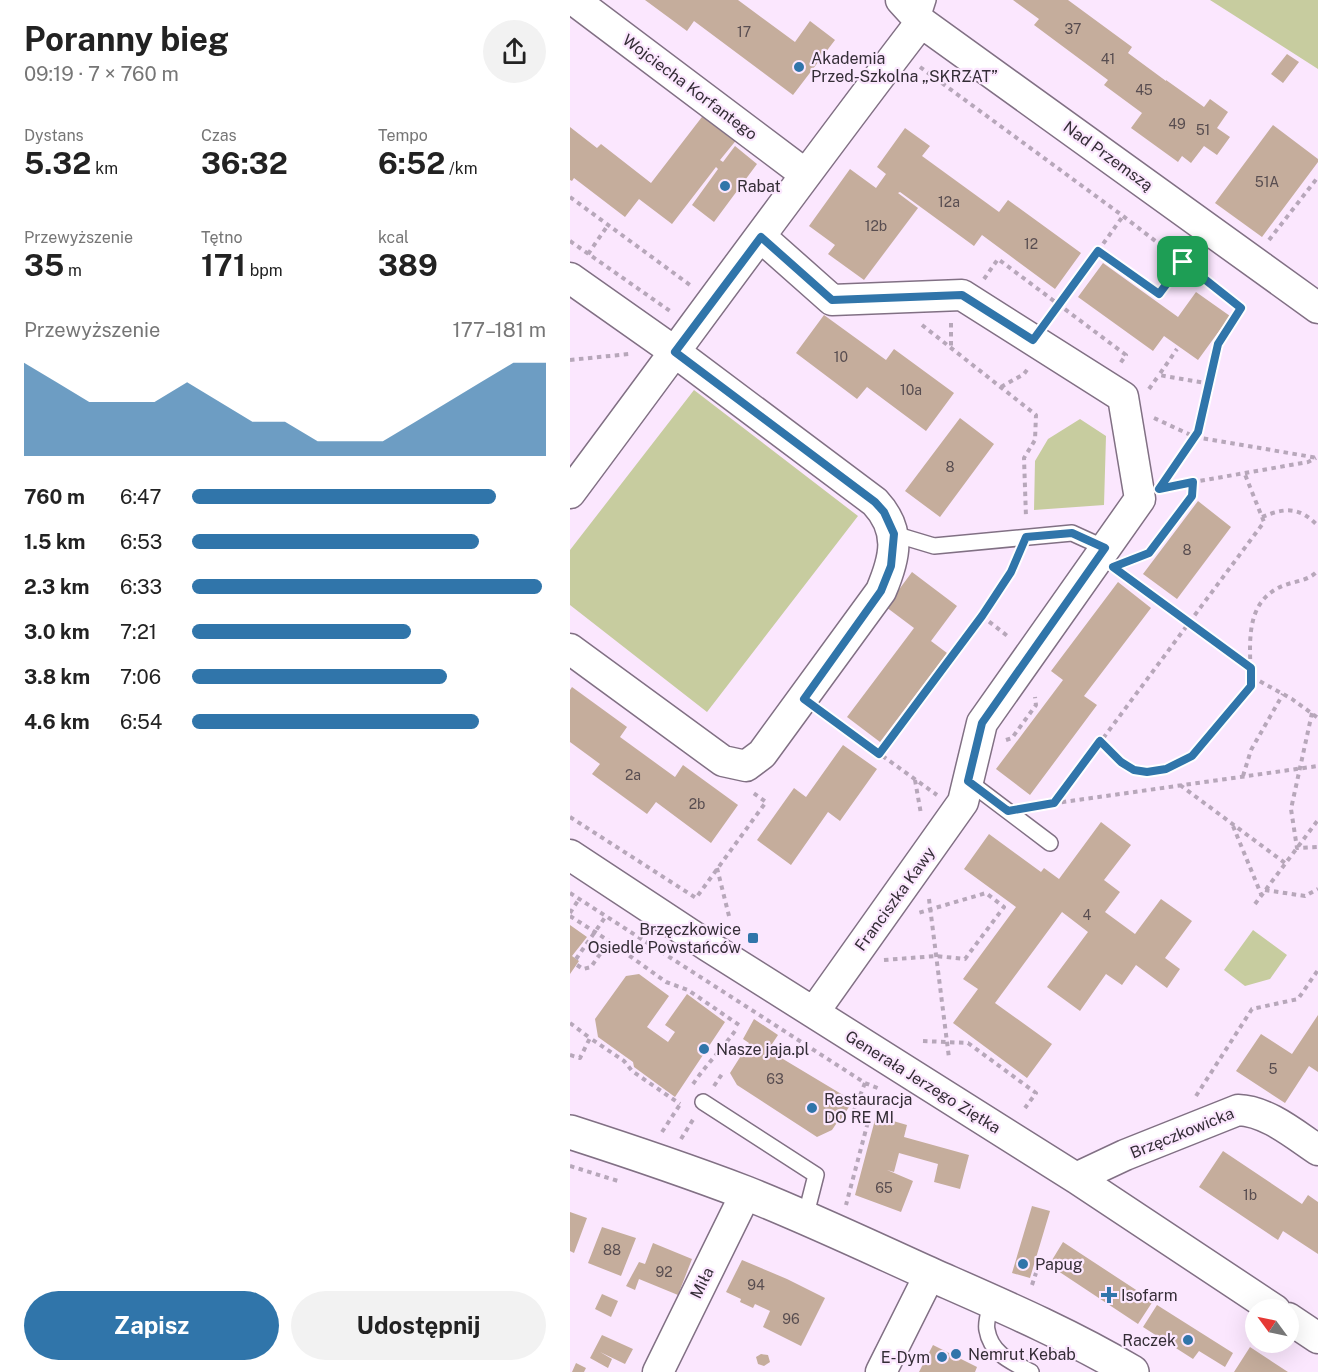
<!DOCTYPE html>
<html lang="pl">
<meta charset="utf-8">
<style>
body{margin:0;font-family:"Public Sans",sans-serif;background:#f2f2f2;color:#222;height:100vh;display:flex;flex-direction:column;font-size:22px;white-space:nowrap}
*{box-sizing:border-box;margin:0}
p{font-size:20px;color:#767676}
.icon{flex:none;width:33px;height:33px;fill:none;stroke:currentColor;stroke-width:2;stroke-linecap:round;stroke-linejoin:round}
.map{position:relative;flex:1;overflow:hidden}
.details{display:flex;flex-direction:column;background:#fff;width:570px}
.details>*{flex:none}
.needle{width:39px;rotate:303deg}
.fabs{position:absolute;left:675px;top:1299px;display:grid;gap:12px}
.fabs a{display:grid;place-items:center;width:54px;height:54px;border-radius:50%;background:#fff;box-shadow:0 6px 24px #0002;font-size:30px}
.pin{position:absolute;display:grid;place-items:center;width:51px;height:51px;color:#fff;margin:-26px;border-radius:12px;box-shadow:0 3px 9px #0006}
.round{display:grid;place-items:center;flex:none;width:63px;height:63px;border-radius:32px;background:#f2f2f2}
.head{display:flex;align-items:center;justify-content:space-between;height:102px;padding:0 24px}
h1{font-size:33px;font-weight:700;line-height:45px}
.figures{display:grid;grid-template-columns:repeat(3,1fr);gap:9px;height:102px;padding:6px 24px}
.figures div{display:grid;align-content:center}
.figures b{font-size:30px;font-weight:700}
.figures small{font-size:16px;font-weight:400}
.figures p{font-size:16px}
.chart{height:168px;padding:12px 24px}
.chart p{display:flex;justify-content:space-between}
.chart svg{width:100%;height:108px;margin-top:6px;fill:#3075aa;opacity:.7}
.button{display:flex;gap:12px;margin-top:auto;padding:12px 24px}
.button a{flex:1;height:69px;border-radius:36px;background:#3075aa;color:#fff;font-size:24px;font-weight:700;line-height:69px;text-align:center}
.button a+a{background:#f2f2f2;color:#222}
ul{padding:0 24px;list-style:none;font-size:20px}
li{display:grid;grid-template-columns:96px 72px 1fr;align-items:center;height:45px}
li i{height:15px;border-radius:8px;background:#3075aa}
main{display:flex;flex:1;min-height:0}
.map>svg:first-child{display:block}
</style>
<main>
<section class="details">
<div class="head"><div><h1>Poranny bieg</h1><p>09:19 · 7 × 760 m</p></div><a class="round"><svg class="icon" aria-label="share" viewBox="0 0 24 24"><path d="M12 15V3M7 8l5-5 5 5M5 13v7h14v-7"/></svg></a></div>
<div class="figures">
<div><p>Dystans</p><b>5.32<small> km</small></b></div>
<div><p>Czas</p><b>36:32</b></div>
<div><p>Tempo</p><b>6:52<small> /km</small></b></div>
</div>
<div class="figures">
<div><p>Przewyższenie</p><b>35<small> m</small></b></div>
<div><p>Tętno</p><b>171<small> bpm</small></b></div>
<div><p>kcal</p><b>389</b></div>
</div>
<div class="chart"><p><span>Przewyższenie</span>177–181 m</p>
<svg viewBox="0 0 160 44" preserveAspectRatio="none"><path d="M0 44V6L10 14L20 22L30 22L40 22L50 14L60 22L70 30L80 30L90 38L100 38L110 38L120 30L130 22L140 14L150 6L160 6V44z"/></svg>
</div>
<ul>
<li><b>760 m</b>6:47<i style="width:86%"></i></li>
<li><b>1.5 km</b>6:53<i style="width:81%"></i></li>
<li><b>2.3 km</b>6:33<i style="width:99%"></i></li>
<li><b>3.0 km</b>7:21<i style="width:62%"></i></li>
<li><b>3.8 km</b>7:06<i style="width:72%"></i></li>
<li><b>4.6 km</b>6:54<i style="width:81%"></i></li>
</ul>
<div class="button"><a>Zapisz</a><a>Udostępnij</a></div>
</section>
<div class="map">
<svg width="748" height="1372" viewBox="0 0 748 1372">
<rect width="100%" height="100%" fill="#fbe7fe"/>
<path fill="#c7cc9f" d="M640,0H748V69Z
M124,390L288,516L137,712L0,605V550Z
M510,419L536,436L534,505L464,510L465,461L478,439Z
M683,930L717,955L700,979L675,986L654,970Z"/>
<path fill="#c5ad9c" d="M75,0H168L225,42L240,21L265,40L223,95L124,21L117,31Z
M443,0H498L562,47L558,53L596,81V80L634,107L640,99L658,112L647,128L660,137L647,155L634,146L621,163L612,156L608,162L561,128L572,113L534,85L538,80L464,25L469,19Z
M717,54L729,62L713,83L701,74Z
M135,113L168,138L150,160L153,162L165,146L187,164L144,222L122,205L148,169L146,167L102,224L69,199L55,217L4,178L2,181L0,180V127L27,148L31,144L81,183Z
M703,125L748,159V162L692,237L645,203Z
M335,128L360,146L352,156L429,212L438,200L511,253L485,289L412,235L404,246L330,192L328,193L348,208L294,280L258,254L265,245L239,226L280,169L306,188L316,174L307,167Z
M533,263L608,317L626,292L660,316L628,360L594,336L583,351L508,297Z
M254,315L316,360L324,349L384,393L356,431L297,387L287,399L226,353Z
M390,418L424,444L370,517L335,491Z
M628,501L661,527L607,599L573,574Z
M342,572L387,606L361,641L377,653L310,742L277,717L344,628L316,607Z
M548,582L581,608L514,696L527,705L460,795L426,769L493,680L481,671Z
M2,687L57,727L50,737L105,777L113,765L168,805L141,843L86,802L77,814L22,774L30,764L0,742V690Z
M273,745L307,769L270,821L258,812L221,865L187,840L224,788L236,797Z
M531,822L561,845L534,880L550,892L535,912L565,934L591,899L622,921L595,958L610,969L597,988L566,965L552,985L536,974L510,1011L477,987L518,932L492,912L425,1003L482,1044L457,1078L383,1023L408,989L393,979L446,907L394,869L419,834L471,872L474,868L489,879Z
M0,925L17,937L2,956L9,961L0,974Z
M69,974L99,996L77,1027L98,1042L105,1032L95,1025L117,994L155,1022L105,1097L64,1067L63,1062L28,1037L25,1019L56,976Z
M748,1015V1072L739,1066L715,1103L666,1071L691,1034L722,1054Z
M184,1019L208,1035L198,1050L283,1101L269,1122L268,1121L262,1130L247,1137L167,1085L160,1073L179,1043L173,1039Z
M306,1116L337,1125L334,1137L399,1155L390,1189L364,1182L368,1164L329,1153L324,1172L317,1170L343,1181L331,1212L285,1195Z
M653,1151L732,1204L738,1195L748,1202V1254L713,1231L708,1240L629,1187Z
M462,1206L480,1211L460,1278L442,1273Z
M0,1212L17,1218L4,1253L0,1251Z
M32,1227L66,1238L51,1276L18,1263Z
M493,1242L583,1301L568,1324L479,1265Z
M83,1243L122,1259L108,1295L69,1279L65,1290L56,1286L69,1262L75,1264Z
M172,1260L217,1279L255,1298L231,1346L193,1327L200,1311L185,1304L183,1308L170,1302L171,1299L156,1292Z
M32,1294L48,1301L41,1317L25,1309Z
M587,1305L663,1353L655,1367L629,1351L623,1359L573,1327Z
M32,1335L63,1349L55,1364L30,1352L42,1359L38,1368L20,1358Z
M363,1345L407,1367L405,1372H349Z
M680,1347L718,1372H664Z
M191,1354L198,1355L200,1362L194,1366L188,1364L186,1357Z
M6,1363L16,1368L14,1372H2Z"/>
<g fill="none" stroke-linecap="round" stroke-linejoin="round">
<defs>
<path id="service" d="M351,22L358,0
M324,534L364,546L502,533L535,548
M398,781L480,843
M133,1102L246,1175L235,1218
M422,1301C420,1309 415,1322 417,1330C421,1354 442,1362 461,1372"/>
<path id="minor" d="M4,0L235,174
M331,0L351,22L748,308
M191,237L262,300L392,295L553,397L570,499L412,723L393,802L244,1012
M0,278L105,352L305,502C332,531 325,558 311,591L192,754L176,766L153,761L0,649
M0,493C117,336 232,177 351,22
M0,855L138,946L506,1178L705,1310
M506,1178L555,1155L668,1110C697,1111 724,1134 748,1150
M718,1318L748,1338
M88,1372L176,1193
M311,1372L360,1274"/>
<path id="secondary" d="M0,1132C59,1151 118,1171 176,1193C239,1218 300,1247 362,1275C430,1305 498,1334 562,1372"/>
</defs>
<use href="#service" stroke="#817084" stroke-width="18"/>
<use href="#minor" stroke="#817084" stroke-width="33"/>
<use href="#secondary" stroke="#817084" stroke-width="36"/>
<path stroke="#b7a7ba" stroke-width="4" stroke-dasharray="4.5 4.5" stroke-linecap="butt" d="M350,67L553,216L671,307L648,344L641,384L589,375L607,349
M0,197L120,285
M699,240L748,177
M0,241L100,311
M528,251L553,216
M18,254L38,225
M414,279L428,259L556,355L549,365
M479,318L528,251L589,294L613,262
M381,323V348
M352,325L466,415L465,440L454,458L456,517
M0,360L59,354
M431,387L454,374L459,367
M579,389L589,375
M584,418L625,437L748,458
M594,481L628,432L641,384
M595,487L738,462L746,458
M692,517C716,507 730,507 748,526
M560,560L579,553L622,496L623,482
M551,573L681,668
M412,616L440,638
M682,677L722,699L748,718
M742,713L721,809L727,848L748,847
M254,714L367,795
M436,740L442,738L466,705L465,697
M530,741L551,762L564,770L577,772L596,769L622,756L681,686C681,649 671,601 715,585C726,581 741,580 748,570
M309,754L412,616L441,572L447,559
M673,776L681,750L713,694
M345,780L351,814
M610,785L715,863
M485,803L694,522L674,472
M465,806L748,766
M0,817L126,898L196,802L182,792
M663,826L691,894
M147,868L160,920
M695,890L735,896L748,889
M0,893L295,1083L283,1113L299,1118L276,1205
M359,899L379,1058
M685,904L748,820
M0,913L9,899
M0,916L39,941
M6,959L36,916
M314,960L366,956L395,959L434,907L416,893L348,913
M7,965L13,969L21,967L39,941L96,982L118,990L169,1025
M0,1023L20,1038
M353,1041L398,1043L466,1093L455,1108
M0,1055L10,1058L20,1038L54,1061L62,1071L110,1104
M295,1083L310,1089
M123,1084C136,1065 152,1049 165,1031
M144,1086L152,1074
M626,1096L682,1009L728,999L748,970
M92,1132L111,1103
M111,1139L124,1118
M0,1166L48,1181
M462,1285L466,1273"/>
<use href="#service" stroke="#fff" stroke-width="15"/>
<use href="#minor" stroke="#fff" stroke-width="30"/>
<use href="#secondary" stroke="#fff" stroke-width="33"/>
</g>
<g fill="none" stroke-linecap="round" stroke-linejoin="round">
<defs>
<path id="route" d="M191,237L262,300L392,295L463,340L528,251L589,294L613,262L671,308L648,344L628,432L589,489L623,482L622,496L579,553L543,567L681,668V686L622,756L596,769L577,772L564,770L551,762L530,741L484,803L438,811L398,781L412,723L535,548L502,533L456,537L441,572L412,616L309,754L234,699L311,591L321,566L324,534L314,512L305,502L105,352Z"/>
</defs>
<use href="#route" stroke="#fff" stroke-width="12"/>
<use href="#route" stroke="#3075aa" stroke-width="8"/>
</g>
<g fill="#3075aa" stroke="#fbe7fe" stroke-width="2">
<circle cx="229" cy="67" r="6"/>
<circle cx="155" cy="186" r="6"/>
<rect x="177" y="932" width="12" height="12" rx="3"/>
<circle cx="134" cy="1049" r="6"/>
<circle cx="242" cy="1108" r="6"/>
<circle cx="453" cy="1264" r="6"/>
<path d="M536 1286h6v6h6v6h-6v6h-6v-6h-6v-6h6z"/>
<circle cx="618" cy="1340" r="6"/>
<circle cx="386" cy="1354" r="6"/>
<circle cx="372" cy="1357" r="6"/>
</g>
<g text-anchor="middle" dominant-baseline="central" stroke-width="4.5" stroke-linejoin="round" paint-order="stroke">
<g font-size="14" fill="#584d50">
<text x="503" y="29">37</text>
<text x="174" y="32">17</text>
<text x="538" y="59">41</text>
<text x="574" y="90">45</text>
<text x="607" y="124">49</text>
<text x="633" y="130">51</text>
<text x="697" y="182">51A</text>
<text x="379" y="202">12a</text>
<text x="306" y="226">12b</text>
<text x="461" y="244">12</text>
<text x="271" y="357">10</text>
<text x="341" y="390">10a</text>
<text x="380" y="467">8</text>
<text x="617" y="550">8</text>
<text x="63" y="775">2a</text>
<text x="127" y="804">2b</text>
<text x="517" y="915">4</text>
<text x="703" y="1069">5</text>
<text x="205" y="1079">63</text>
<text x="314" y="1188">65</text>
<text x="680" y="1195">1b</text>
<text x="42" y="1250">88</text>
<text x="94" y="1272">92</text>
<text x="186" y="1285">94</text>
<text x="221" y="1319">96</text>
</g>
<g font-size="16" fill="#342d36" stroke="#fbe7fe" text-anchor="start">
<text x="241" y="58">Akademia<tspan x="241" dy="18">Przed-Szkolna „SKRZAT”</tspan></text>
<text x="167" y="186">Rabat</text>
<text x="171" y="929" text-anchor="end">Brzęczkowice<tspan x="171" dy="18">Osiedle Powstańców</tspan></text>
<text x="146" y="1049">Nasze jaja.pl</text>
<text x="254" y="1099">Restauracja<tspan x="254" dy="18">DO RE MI</tspan></text>
<text x="465" y="1264">Papug</text>
<text x="551" y="1295">Isofarm</text>
<text x="606" y="1340" text-anchor="end">Raczek</text>
<text x="398" y="1354">Nemrut Kebab</text>
<text x="360" y="1357" text-anchor="end">E-Dym</text>
</g>
<g font-size="16" fill="#342d36" stroke="#fbe7fe">
<text transform="translate(120 87) rotate(37)">Wojciecha Korfantego</text>
<text transform="translate(538 156) rotate(36)">Nad Przemszą</text>
<text transform="translate(325 899) rotate(-54)">Franciszka Kawy</text>
<text transform="translate(353 1082) rotate(32)">Generała Jerzego Ziętka</text>
<text transform="translate(612 1133) rotate(-22)">Brzęczkowicka</text>
<text transform="translate(132 1283) rotate(-64)">Miła</text>
</g>
</g>
</svg>
<div class="fabs">
<a><svg class="needle" viewBox="-14 -14 28 28"><path d="M0-13l5 13h-10z" fill="#e53935"/><path d="M0 13l5-13h-10z" fill="#767676"/></svg></a>
</div>
<div class="pin" style="left:613px;top:262px;background:#1e9e55"><svg class="icon" aria-label="arrive" viewBox="0 0 24 24"><path d="M6 21V4h12l-3 4 3 4H6"/></svg></div>
</div>
</main>
